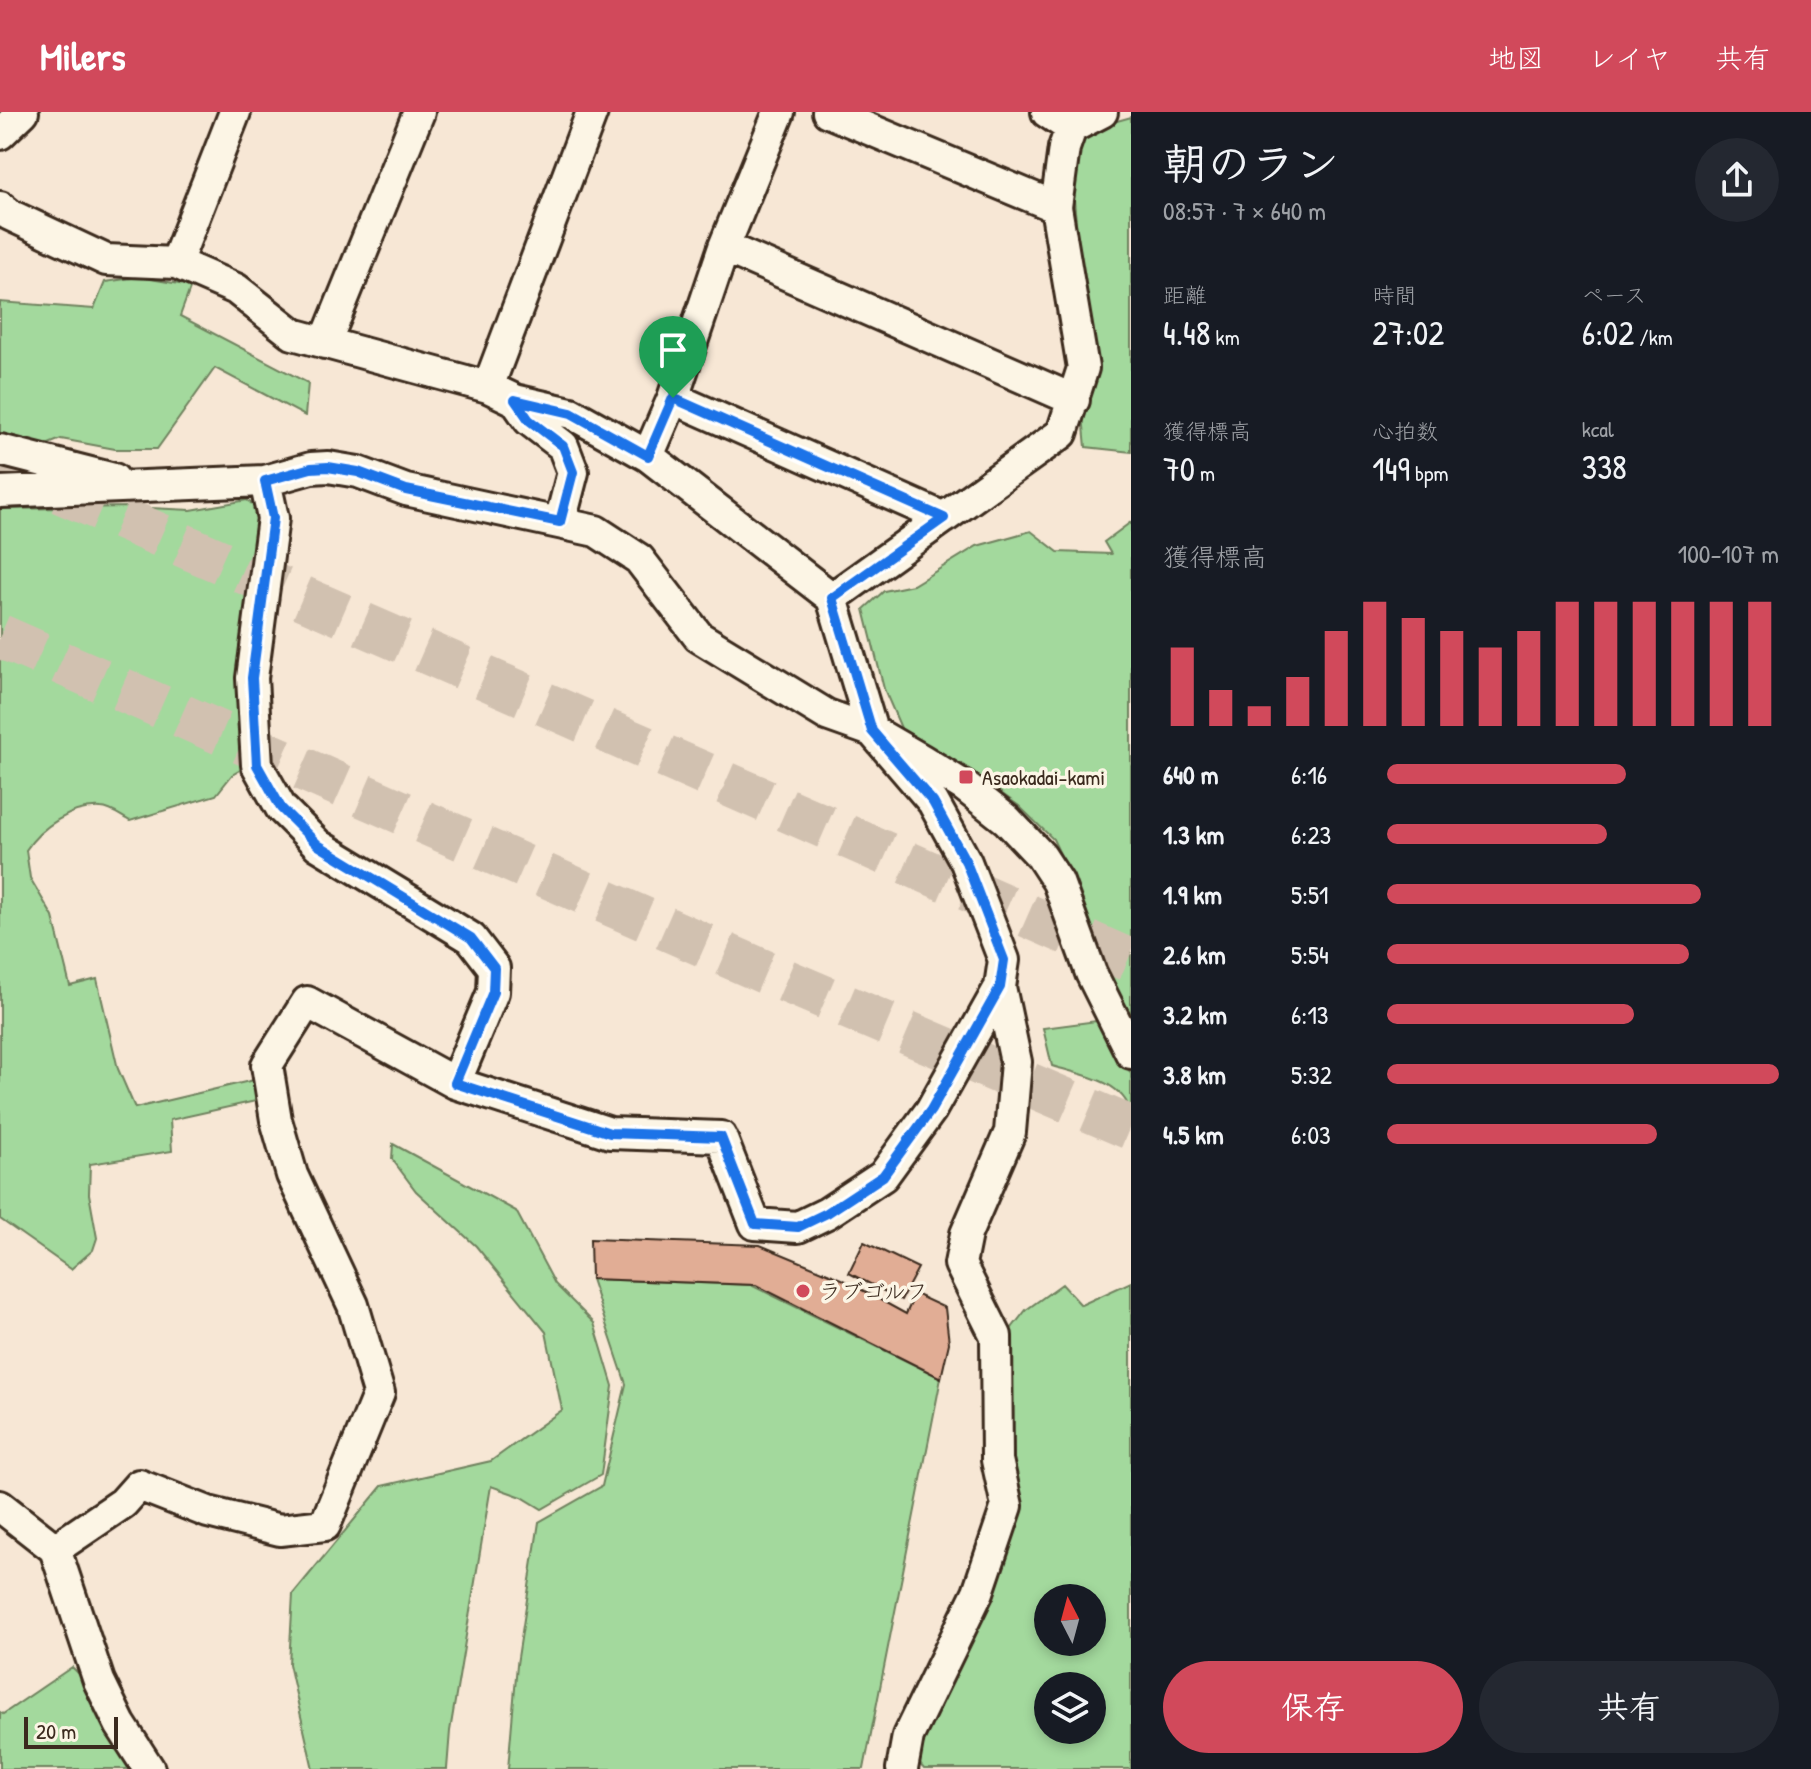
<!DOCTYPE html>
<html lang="ja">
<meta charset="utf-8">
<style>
body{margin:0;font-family:"Patrick Hand","Klee One",sans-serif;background:#242831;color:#f1f3f6;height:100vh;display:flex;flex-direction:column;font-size:30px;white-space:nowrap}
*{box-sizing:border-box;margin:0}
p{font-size:26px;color:#9ea1a6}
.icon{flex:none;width:44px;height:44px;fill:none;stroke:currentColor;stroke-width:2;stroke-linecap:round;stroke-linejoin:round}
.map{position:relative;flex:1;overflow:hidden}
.sheet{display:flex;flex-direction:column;background:#171b24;width:680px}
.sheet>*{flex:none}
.needle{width:52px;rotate:354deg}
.fabs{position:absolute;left:1034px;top:1472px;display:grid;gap:16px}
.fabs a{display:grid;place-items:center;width:72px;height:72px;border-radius:50%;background:#171b24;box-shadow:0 4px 12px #0003;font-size:40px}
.scale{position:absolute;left:24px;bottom:20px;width:94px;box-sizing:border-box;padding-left:8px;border:4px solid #3b2a1e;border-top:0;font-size:22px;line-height:28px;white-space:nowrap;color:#3b2a1e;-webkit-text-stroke:6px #fcf5e5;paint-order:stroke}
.pin{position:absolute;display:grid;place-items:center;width:68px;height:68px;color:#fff;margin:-82px -34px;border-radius:50% 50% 50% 0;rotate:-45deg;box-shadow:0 0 8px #0007}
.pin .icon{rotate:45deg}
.round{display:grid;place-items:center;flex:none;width:84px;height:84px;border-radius:42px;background:#242831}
.summary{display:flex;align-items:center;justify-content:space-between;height:136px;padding:0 32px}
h1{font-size:44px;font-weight:600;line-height:60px}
.metrics{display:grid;grid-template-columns:repeat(3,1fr);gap:12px;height:136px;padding:8px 32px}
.metrics div{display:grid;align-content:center}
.metrics b{font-size:34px;font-weight:600}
.metrics small{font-size:22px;font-weight:400}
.metrics p{font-size:22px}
.chart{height:224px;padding:16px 32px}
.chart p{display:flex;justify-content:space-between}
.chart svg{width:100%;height:144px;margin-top:8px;stroke:#d1495b;stroke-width:6}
.cta{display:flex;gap:16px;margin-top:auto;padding:16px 32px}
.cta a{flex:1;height:92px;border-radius:48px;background:#d1495b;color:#fff;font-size:32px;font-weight:600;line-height:92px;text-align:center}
.cta a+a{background:#242831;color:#f1f3f6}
ul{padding:0 32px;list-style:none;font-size:26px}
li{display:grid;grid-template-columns:128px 96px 1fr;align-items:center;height:60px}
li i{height:20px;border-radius:10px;background:#d1495b}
header{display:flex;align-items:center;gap:48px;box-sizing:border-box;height:112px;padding:0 40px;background:#d1495b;color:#fff}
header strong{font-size:38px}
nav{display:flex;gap:44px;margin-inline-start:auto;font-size:28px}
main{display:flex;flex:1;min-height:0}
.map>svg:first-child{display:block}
</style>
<header>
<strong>Milers</strong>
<nav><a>地図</a><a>レイヤ</a><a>共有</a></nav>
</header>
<main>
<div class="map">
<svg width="1131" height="1657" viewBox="0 0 1131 1657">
<rect width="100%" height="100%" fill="#f7e7d5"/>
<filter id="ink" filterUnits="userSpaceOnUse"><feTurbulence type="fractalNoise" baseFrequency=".0125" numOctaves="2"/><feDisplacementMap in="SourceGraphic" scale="16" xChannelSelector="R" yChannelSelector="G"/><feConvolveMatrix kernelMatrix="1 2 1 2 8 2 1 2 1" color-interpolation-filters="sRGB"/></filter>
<g filter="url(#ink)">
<path fill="#a3d99d" stroke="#6f825e" stroke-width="2" fill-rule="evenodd" d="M1131,5V340L1086,335L1083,304L1088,242L1070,44L1096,15Z
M139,165L191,174L180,204L308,271L305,304L215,256L157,337H115L61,327L46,333L16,372L0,370V190L94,197L105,170Z
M247,388L258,397L262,416L249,653L232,663L216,683L130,709C122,705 111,696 101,696C72,694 41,715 26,738L30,766L53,805L70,874L97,867L118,957L135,996L258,967L256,989L170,1008L172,1039L90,1052L89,1082L97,1126L93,1138L71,1157L0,1107V397L130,395L191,398Z
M1131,410V912L1103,860L1081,786L1053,727L1019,694L976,663L939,647L904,623L884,577L864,497L884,479L913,473L977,434L1031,419L1058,440L1111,442L1104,430Z
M1104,908L1131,962V1000C1121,967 1081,963 1052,954L1043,916Z
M393,1032L516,1099L555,1172L594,1211L613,1274L601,1363L542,1397L522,1385L491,1374L450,1619L447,1657H313L289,1552L293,1482L382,1374L491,1349L562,1298L546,1220L476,1134L416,1079L392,1047Z
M591,1167L751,1173L941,1266L864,1657H508L517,1552L539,1410L602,1374L626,1272Z
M1131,1170V1657H924L919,1651L916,1628L1010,1345L1008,1221L1026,1198L1062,1172L1081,1193ZM1048,1486H1092V1530H1048ZM1048,1574H1092V1618H1048Z
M72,1555L82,1565L136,1657H0V1600L3,1602Z"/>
<path fill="#e1ad95" stroke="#3b2a1e" stroke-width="2" d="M590,1127L760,1133L842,1167L906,1202L915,1182L945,1196L949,1231L941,1266L756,1173L591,1167Z
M864,1130L918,1156L901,1188L849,1161Z"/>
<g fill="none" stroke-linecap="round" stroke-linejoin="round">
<path stroke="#d1c1b0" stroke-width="44" stroke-dasharray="44 22" stroke-linecap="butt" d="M0,353L1131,849
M0,524L765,860L1131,1016"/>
<defs>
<path id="minor" d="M828,0L1056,95
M1047,0L1071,16
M0,22L23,0
M0,95L10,103L106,148L176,151L236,177L293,222L488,275L515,288L571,301L648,344L832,486L872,619L933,690L966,750L1004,848L1000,875L1016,950L1010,1020L966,1122L960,1152L996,1224L997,1348L1007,1394L978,1480L908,1624L902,1657
M724,135L1074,288
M176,151L235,0
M325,231L419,0
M488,275L592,0
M673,286L944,406
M515,288L529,308L563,334L573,360L560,410
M0,338L114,367
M648,344L673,286L724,135L779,0
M265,369L273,406L252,566L257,653L281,696L318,733L471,826L494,856L493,880L455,971
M0,380L265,369L311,356L328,355L358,360L406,378L596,419L639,447L699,525L827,603L872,619L922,648L964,674L1007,708L1041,744L1058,770L1091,861L1131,941
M832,486L1062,321L1083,256L1056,95L1064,36L1071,16L1102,0
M0,1394L55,1437L99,1569L120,1612L149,1657
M55,1437L123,1391L139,1373L208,1400L280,1418L325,1413L379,1281L353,1193L292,1063L276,1008L267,953L307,890L455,971L610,1021L721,1025L755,1112L798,1115L827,1101L883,1064L931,998L1000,875"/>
</defs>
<use href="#minor" stroke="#3b2a1e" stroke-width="36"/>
<use href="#minor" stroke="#fcf5e5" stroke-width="30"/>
</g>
</g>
<g fill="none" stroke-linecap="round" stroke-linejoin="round" filter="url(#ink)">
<defs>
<path id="route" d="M673,286L944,406L832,486L872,619L933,690L966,750L1004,848L1000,875L931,998L883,1064L827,1101L798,1115L755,1112L721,1025L610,1021L455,971L493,880L494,856L471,826L318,733L281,696L257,653L252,566L273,406L265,369L311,356L328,355L358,360L406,378L560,410L573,360L563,334L529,308L515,288L571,301L648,344Z"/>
</defs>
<use href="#route" stroke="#fff" stroke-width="16"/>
<use href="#route" stroke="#1a73e8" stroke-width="10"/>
</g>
<g fill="#d1495b" stroke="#fcf5e5" stroke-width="3">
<rect x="958" y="657" width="16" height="16" rx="4"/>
<circle cx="803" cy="1179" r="8"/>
</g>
<g text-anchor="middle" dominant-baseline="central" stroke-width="7" stroke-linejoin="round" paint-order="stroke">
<g font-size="22" fill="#3b2a1e" stroke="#fcf5e5" text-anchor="start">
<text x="982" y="665">Asaokadai-kami</text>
<text x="819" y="1179">ラブゴルフ</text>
</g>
</g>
</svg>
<div class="fabs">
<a><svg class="needle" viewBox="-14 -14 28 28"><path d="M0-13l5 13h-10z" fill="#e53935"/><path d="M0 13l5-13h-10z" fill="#9ea1a6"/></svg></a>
<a><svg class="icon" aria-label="layers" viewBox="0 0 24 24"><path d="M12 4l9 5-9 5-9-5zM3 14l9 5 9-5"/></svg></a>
</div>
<div class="scale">20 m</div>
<div class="pin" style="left:673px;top:286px;background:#1e9e55"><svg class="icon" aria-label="arrive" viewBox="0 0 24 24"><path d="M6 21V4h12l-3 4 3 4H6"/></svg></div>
</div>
<section class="sheet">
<div class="summary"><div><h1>朝のラン</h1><p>08:57 · 7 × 640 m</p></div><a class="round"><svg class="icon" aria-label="share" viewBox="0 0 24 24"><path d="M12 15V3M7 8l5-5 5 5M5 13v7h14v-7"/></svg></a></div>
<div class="metrics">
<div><p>距離</p><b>4.48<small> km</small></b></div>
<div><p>時間</p><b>27:02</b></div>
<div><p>ペース</p><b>6:02<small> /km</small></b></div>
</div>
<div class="metrics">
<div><p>獲得標高</p><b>70<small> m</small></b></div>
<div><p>心拍数</p><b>149<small> bpm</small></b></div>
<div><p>kcal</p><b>338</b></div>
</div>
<div class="chart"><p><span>獲得標高</span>100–107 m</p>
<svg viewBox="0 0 160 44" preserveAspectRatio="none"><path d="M5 44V20M15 44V33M25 44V38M35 44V29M45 44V15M55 44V6M65 44V11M75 44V15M85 44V20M95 44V15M105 44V6M115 44V6M125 44V6M135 44V6M145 44V6M155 44V6"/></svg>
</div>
<ul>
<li><b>640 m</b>6:16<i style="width:61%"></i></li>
<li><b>1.3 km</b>6:23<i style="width:56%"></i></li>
<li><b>1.9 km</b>5:51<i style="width:80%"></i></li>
<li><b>2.6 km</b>5:54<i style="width:77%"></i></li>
<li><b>3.2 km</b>6:13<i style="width:63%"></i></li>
<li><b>3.8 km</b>5:32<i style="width:100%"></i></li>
<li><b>4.5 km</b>6:03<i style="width:69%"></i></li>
</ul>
<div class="cta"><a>保存</a><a>共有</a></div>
</section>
</main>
